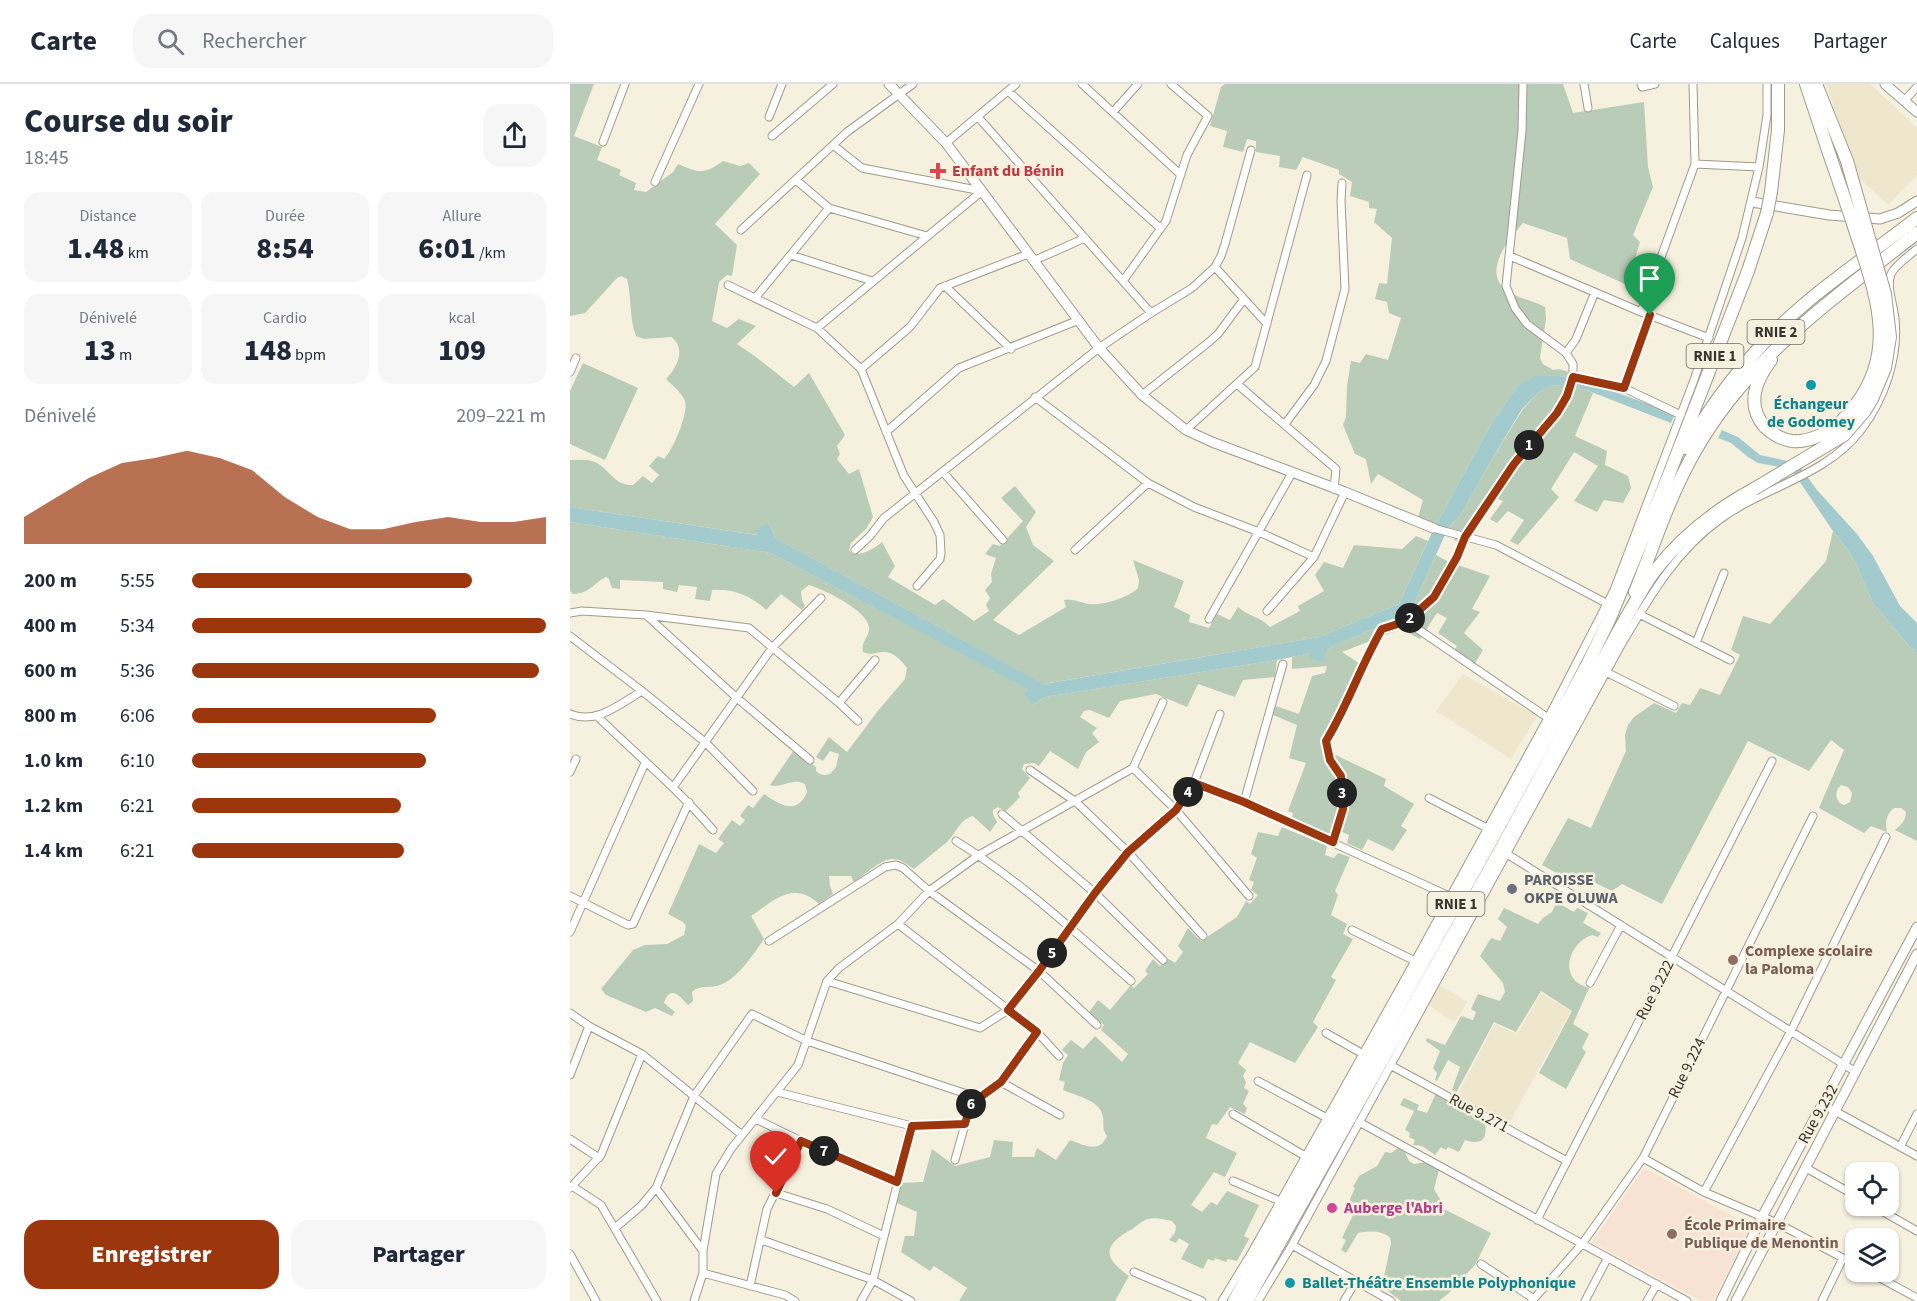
<!DOCTYPE html>
<html lang="fr">
<meta charset="utf-8">
<style>
body{margin:0;font-family:"Source Sans 3",sans-serif;background:#f6f6f7;color:#1f2937;height:100vh;display:flex;flex-direction:column;font-size:22px;white-space:nowrap}
*{box-sizing:border-box;margin:0}
p{font-size:20px;color:#747a83}
.icon{flex:none;width:33px;height:33px;fill:none;stroke:currentColor;stroke-width:2;stroke-linecap:round;stroke-linejoin:round}
.map{position:relative;flex:1;overflow:hidden}
.panel{display:flex;flex-direction:column;background:#fff;width:570px}
.panel>*{flex:none}
.controls{position:absolute;left:1275px;top:1078px;display:grid;gap:12px}
.controls a{display:grid;place-items:center;width:54px;height:54px;border-radius:12px;background:#fff;box-shadow:0 2px 4px #0004;font-size:30px}
.pin{position:absolute;display:grid;place-items:center;width:51px;height:51px;color:#fff;margin:-62px -26px;border-radius:50% 50% 50% 0;rotate:-45deg;box-shadow:0 0 6px #0007}
.pin .icon{rotate:45deg}
.km{position:absolute;width:30px;height:30px;margin:-15px;border-radius:50%;background:#222;color:#fff;font-size:16px;line-height:30px;text-align:center}
.round{display:grid;place-items:center;flex:none;width:63px;height:63px;border-radius:18px;background:#f6f6f7}
.headline{display:flex;align-items:center;justify-content:space-between;height:102px;padding:0 24px}
h1{font-size:33px;font-weight:800;line-height:45px}
.figures{display:grid;grid-template-columns:repeat(3,1fr);gap:9px;height:102px;padding:6px 24px}
.figures div{display:grid;align-content:center;border-radius:15px;background:#f6f6f7;text-align:center}
.figures b{font-size:30px;font-weight:800}
.figures small{font-size:16px;font-weight:400}
.figures p{font-size:16px}
.chart{height:168px;padding:12px 24px}
.chart p{display:flex;justify-content:space-between}
.chart svg{width:100%;height:108px;margin-top:6px;fill:#9c360c;opacity:.7}
.button{display:flex;gap:12px;margin-top:auto;padding:12px 24px}
.button a{flex:1;height:69px;border-radius:18px;background:#9c360c;color:#fff;font-size:24px;font-weight:800;line-height:69px;text-align:center}
.button a+a{background:#f6f6f7;color:#1f2937}
ul{padding:0 24px;list-style:none;font-size:20px}
li{display:grid;grid-template-columns:96px 72px 1fr;align-items:center;height:45px}
li i{height:15px;border-radius:8px;background:#9c360c}
header{display:flex;align-items:center;gap:36px;box-sizing:border-box;height:84px;padding:0 30px;background:#fff;border-bottom:2px solid #e0e1e3}
header strong{font-size:28px}
nav{display:flex;gap:33px;margin-inline-start:auto;font-size:21px}
.search{width:420px;height:54px;background:#f6f6f7;display:flex;align-items:center;gap:15px;box-sizing:border-box;padding:0 21px;border-radius:18px;color:#747a83;font-size:22px}
main{display:flex;flex:1;min-height:0}
.map>svg:first-child{display:block}
</style>
<header>
<strong>Carte</strong>
<div class="search"><svg class="icon" aria-label="search" viewBox="0 0 24 24"><circle cx="10" cy="10" r="6"/><path d="M15 15l6 6"/></svg>Rechercher</div>
<nav><a>Carte</a><a>Calques</a><a>Partager</a></nav>
</header>
<main>
<section class="panel">
<div class="headline"><div><h1>Course du soir</h1><p>18:45</p></div><a class="round"><svg class="icon" aria-label="share" viewBox="0 0 24 24"><path d="M12 15V3M7 8l5-5 5 5M5 13v7h14v-7"/></svg></a></div>
<div class="figures">
<div><p>Distance</p><b>1.48<small> km</small></b></div>
<div><p>Durée</p><b>8:54</b></div>
<div><p>Allure</p><b>6:01<small> /km</small></b></div>
</div>
<div class="figures">
<div><p>Dénivelé</p><b>13<small> m</small></b></div>
<div><p>Cardio</p><b>148<small> bpm</small></b></div>
<div><p>kcal</p><b>109</b></div>
</div>
<div class="chart"><p><span>Dénivelé</span>209–221 m</p>
<svg viewBox="0 0 160 44" preserveAspectRatio="none"><path d="M0 44V33L10 25L20 17L30 11L40 9L50 6L60 9L70 14L80 25L90 33L100 38L110 38L120 35L130 33L140 35L150 35L160 33V44z"/></svg>
</div>
<ul>
<li><b>200 m</b>5:55<i style="width:79%"></i></li>
<li><b>400 m</b>5:34<i style="width:100%"></i></li>
<li><b>600 m</b>5:36<i style="width:98%"></i></li>
<li><b>800 m</b>6:06<i style="width:69%"></i></li>
<li><b>1.0 km</b>6:10<i style="width:66%"></i></li>
<li><b>1.2 km</b>6:21<i style="width:59%"></i></li>
<li><b>1.4 km</b>6:21<i style="width:60%"></i></li>
</ul>
<div class="button"><a>Enregistrer</a><a>Partager</a></div>
</section>
<div class="map">
<svg width="1347" height="1217" viewBox="0 0 1347 1217">
<rect width="100%" height="100%" fill="#f6f0df"/>
<path fill="#eee6cd" d="M1256,0H1300L1347,44V91L1318,121L1288,93Z
M893,590L967,632L941,675L866,627Z
M869,901L897,918L885,938L858,921Z
M971,909L1001,927L939,1040L887,1012L924,940L947,950Z"/>
<path fill="#f7e2d4" d="M1074,1084L1180,1142L1143,1217H1131L1022,1158Z"/>
<path fill="#b9ccb8" fill-rule="evenodd" d="M0,0H24L4,52L32,63L27,76L51,86L49,91L66,99L64,106L76,108L103,88L108,80C129,89 134,91 153,77L170,82L179,79L190,90L145,140L167,161L162,192L157,191L149,198L142,237L157,244L169,235L186,242L167,260L186,273L224,303L239,289L275,351L267,362L270,370L267,375L279,390L289,385L303,433L296,445L281,459L279,466L281,469C292,472 304,465 312,458L325,482L318,493L365,521L373,515L404,537L419,527L416,521L420,514L415,506L422,498L421,490L426,474L415,470L423,460L430,462L453,437L431,414L445,402L466,428L456,443L463,461L484,477L423,536L449,551L496,523L494,516C504,515 509,518 518,520C532,522 558,514 568,504L569,496L563,476L614,497L604,523L620,531L619,538L639,544L647,530L660,536L668,523C679,533 690,532 700,543L730,527L728,522L754,507L745,491L754,478L773,484L784,461L832,465L846,452L858,457L829,520L749,553L473,600L207,455L198,439L188,451L0,423V376C10,376 21,374 30,381C41,389 47,402 63,401L73,392L82,399L89,391L79,382L88,372L94,375C103,366 119,328 115,317C112,309 102,301 96,295C107,284 117,264 101,253L74,255L66,252C59,234 62,214 57,195L51,192L47,194L15,229L0,232Z
M655,0H993L1003,29L1074,18L1078,83L1083,103L1063,151L1070,158L1057,201L1000,175L997,154L953,139C938,156 910,190 939,208C950,215 964,217 975,223L976,235L970,274L973,280L983,286L990,285L1013,293V296L990,292L947,302L923,337L865,442L847,437L853,416L808,390L801,400L796,375L785,370L773,341L776,333L777,302L781,277L790,279L796,270L818,276L831,234L819,229L817,218L805,215L809,199L817,200L822,154L804,138L807,125L799,124V118L780,112L782,98L769,90V86L733,73L726,86L709,83L710,72L686,68V57L677,55L673,68L653,63L657,47L640,42L651,3Z
M13,279L68,304L35,376L0,360V307Z
M983,301L1011,304L1023,309L1005,352L1037,367L1035,381L1058,392L1061,404L1053,419L1034,416L1027,428L1004,417L1028,382L1004,368L981,405L989,413L948,461L940,457L954,436L938,427L927,439L920,435L933,417L926,414L912,428L908,427L888,458L884,456L887,446L878,444L892,429L919,380L953,325L969,308Z
M0,438L201,469L460,606L462,621L475,613L707,576L705,593L673,596L665,613L628,600L617,623L586,610L550,617L539,634L520,626L514,627L510,633L527,644L522,649L529,658L516,668L508,685L480,667L469,682L464,679L454,680L452,685L460,694L448,709L450,713L436,727L428,723L423,726V730L427,738L420,748L403,732C389,736 387,748 377,758C366,767 355,776 344,785C338,781 330,774 322,775C311,775 293,792 284,798L281,792H259L260,802L263,810L249,820C223,796 203,817 181,832L194,855C184,870 167,895 150,901C139,905 131,900 122,908L123,917L118,921C110,912 100,900 94,919L105,928L102,932L85,924L76,928L36,911L31,905L63,866L75,861L97,860L114,851L116,842L113,838L98,830L129,760L146,769L154,759L148,755L162,736L170,742L175,736L170,732L178,721L183,724L194,710C210,721 227,732 237,708L235,700C222,693 212,705 200,701L224,666L246,683V687C250,691 254,692 260,690L266,683L269,670L260,667L253,677L246,673L259,653L277,668L307,628L335,595L337,584C332,577 323,567 313,568C304,568 302,572 293,568C291,558 298,554 299,546C302,528 253,505 239,501L231,507L232,516L235,522L232,526L211,510L196,526C182,512 162,504 142,506L140,517L125,515L127,503L109,501L107,508L93,505V498L50,496V505L42,504L39,495L36,493C22,500 21,509 3,510L0,507Z
M1263,447L1277,465L1286,480L1303,519L1340,563L1347,569V757L1325,746C1331,741 1336,736 1336,728L1331,724H1324C1316,730 1315,739 1317,748L1301,742L1294,749L1249,724L1274,666L1261,656L1239,687L1178,657L1092,820L1052,800L1042,807L1011,792L1003,798L972,781L998,734L1021,744L1056,667L1055,651L1058,641L1064,633L1084,619L1106,629L1112,619L1120,621L1130,604L1150,611L1170,571L1161,566L1173,532L1200,540L1256,477ZM1271,701L1278,703L1282,709L1280,718L1274,721C1265,718 1264,707 1271,701Z
M866,471L879,478L920,492L902,525L910,528L894,549L913,566L902,584L881,571L887,562L868,549L877,534L867,529L850,555L831,545L772,568L792,581L753,665L816,695L814,702L844,720L831,742L837,746L823,767L798,755L792,766L777,759L779,751L763,744L760,751L722,734L723,729L718,727L736,679L719,674L727,641L703,631L706,622L729,630L742,592L755,589L757,582L722,585V573L757,565L840,529Z
M712,743L757,762L755,771L764,774L768,769L780,773L765,807L768,811L761,831L777,840L773,850L783,855L761,893L766,896L743,938L748,943L725,979L680,958L668,979L676,986L673,992L676,998L674,1004L679,1007L673,1020L677,1024L675,1030L660,1023L647,1041L642,1040L636,1054L667,1069L655,1093L644,1088L621,1121L632,1128L641,1118L647,1121L657,1107L689,1121L674,1152L679,1155L667,1177L658,1175L656,1178L645,1174L644,1177L638,1175L633,1185L611,1175L619,1160L609,1154L606,1159L599,1156L605,1149L606,1142L602,1137C596,1136 584,1133 578,1135C573,1136 567,1142 562,1145C534,1161 531,1172 559,1192L545,1217H389L397,1204L364,1182L360,1187L331,1168L335,1152H344L347,1128L327,1119L332,1099L353,1098L362,1065L385,1082L420,1073L424,1056L443,1058L442,1073H464L467,1064L486,1076L500,1056C514,1061 529,1070 537,1052C532,1046 534,1041 533,1033C531,1016 506,1012 493,1006L495,998L489,996L493,979L498,971L492,966L501,956L513,965L525,952L552,978L558,970L531,946L534,941L519,928L528,916L540,926L561,901L564,904L578,890L575,887L583,875L590,882L597,874L605,879L613,868L608,862L618,844L631,857L667,833L676,817L680,820L688,811L681,806L684,798L679,796L687,774L681,770L688,748L708,752Z
M991,809L994,811L990,820L1004,828L1007,824L1018,829L1013,839L1031,849L1028,853L1022,851C1007,855 992,878 1003,894C1006,899 1013,902 1019,904L1003,940L1019,950L1012,964L1016,968L996,1005L969,989L1002,927L971,907L946,948L924,938L886,1009L882,1006L890,983L878,976L867,997L865,996L867,989L863,984L870,967L856,957L857,954L875,961L891,932L903,936L906,928L901,925L908,910L930,917L935,908L933,899L910,872L921,854L930,857L937,843L928,835L934,824L968,840L973,834L982,828Z
M866,1009L898,1026L900,1031L915,1040C918,1057 909,1061 895,1056L889,1068L878,1063L876,1066L871,1063L865,1071L852,1062L843,1061L845,1056L839,1053L840,1049L835,1046L844,1027L830,1021L834,1014L849,1021L847,1026L857,1029Z
M828,1064L835,1068L839,1077L844,1080L856,1078L869,1086L864,1105L871,1117L869,1121L872,1124L921,1149L905,1181L879,1209L869,1217H831L814,1204V1193L821,1159L820,1154C812,1146 799,1147 788,1149L776,1169L771,1166L776,1156L772,1154L784,1129L776,1124L785,1104L783,1103L789,1092L807,1082L815,1068L821,1069Z"/>
<path fill="#a3cbcd" d="M966,292H990L1013,296L1105,330L1101,339L1011,304L983,301L969,308L952,325L919,380L892,429L878,444L840,529L757,565L753,578L740,574L741,569L707,576L475,613L462,621L454,609L459,606L201,469L0,438V423L187,451L185,446L198,439L207,455L474,600L749,553L829,520L865,442L923,337L947,302Z
M1152,346L1168,353L1190,371L1227,379L1247,406L1287,450L1303,472L1330,522L1347,539V569L1340,563L1303,519L1286,480L1277,465L1263,447L1221,385L1188,379L1178,373L1161,359L1148,354Z"/>
<g fill="none" stroke-linecap="round" stroke-linejoin="round">
<defs>
<path id="street" d="M512,0L611,91
M1014,0L1018,24
M1071,0L1072,3L1085,0
M438,7L590,144
M1334,17L1347,3
M543,28L568,0
M199,33L212,0
M408,33L581,229
M202,52L263,0
M33,58L55,0
M376,59L446,0
M263,61L292,84L412,107
M1125,80L1189,83
M226,96L259,124L357,152
M85,98L129,0
M171,146L277,48L343,0
M221,171L302,197
M940,172L1071,228L1139,254
M463,177L515,154
M645,183L697,240
M553,197L596,137L617,71L638,32L601,0
M158,201L247,244L291,285L334,392L364,438L370,451L371,469L370,475L347,502
M375,202L441,265
M186,213L259,124
M1071,228L1125,80L1123,0
M247,244L412,107
M996,269L1006,255L1025,208
M291,285L340,243L370,204L458,170
M0,288L6,274
M1003,293L1054,304L1111,331
M667,300L766,385L764,405
M1054,304L1080,231
M572,311L639,258L648,250L674,215
M465,313L578,399L624,423L689,448L744,473
M715,340L744,301L756,277L775,205L771,117L772,99
M616,346L685,283L737,91
M316,348L389,284L509,236
M373,388L433,456
M863,444L926,461L1036,519
M285,466L300,452L314,434L529,264L581,229L622,204L645,183L651,172L655,160L681,66
M505,466L578,399
M697,527L744,473L775,408
M0,529L12,527L76,531L179,544L269,619L288,637
M1069,530L1160,576
M76,531L167,614L240,676
M639,535L722,389
M836,537L978,634
M0,552L72,607L136,659L183,707
M1126,559L1154,489
M1036,588L1104,622
M269,619L305,576
M0,630C26,641 50,620 72,607
M28,633C67,671 108,705 143,746
M563,684L606,726L679,812
M460,686L506,718L558,768L633,852
M0,688L6,675
M624,699L674,718L879,812
M104,702L202,564L251,514
M859,714L917,744
M674,718L713,580
M432,730L525,809L593,876
M386,757C449,796 505,848 561,897
M763,758L773,725L771,692L760,676L756,657C778,621 790,581 812,545L836,537L864,513L887,473L895,453L944,379L987,329L997,312L1003,293V280L996,269L957,240L945,224L936,202L952,47L953,0
M937,770L1286,988
M0,812L58,841L63,840L119,718
M328,840L467,948L489,972
M782,846L845,877
M0,848L75,679
M199,857L315,783L326,781L333,784L359,807L469,887L527,941
M257,897L410,944L438,926L469,887L500,843L558,768L606,726L624,699L650,630
M1020,899L1051,841
M0,929L19,942L72,970L172,1051
M756,949L793,970
M820,981L997,1077
M0,991L19,942
M688,997L757,1034
M431,998L490,1031
M207,1008L342,1042L395,1040
M1252,1020L1347,1072
M663,1030L735,1072
M186,1035L231,1057L327,1098
M789,1038L1117,1217
M0,1055L29,1074
M1330,1063L1347,1030
M1073,1074L1134,1108L1207,1139L1286,1181
M385,1076L403,1012
M1236,1084L1286,1112
M663,1097L710,1117
M2,1102L31,1121L87,1217
M0,1104L31,1071L72,970
M86,1104L133,1167
M1134,1108L1221,947L1316,753
M206,1109L257,1125L314,1152
M1303,1122L1347,1147
M967,1136L1202,677
M45,1144L71,1122L86,1104L124,1012L182,930L237,957L409,1014L431,998L467,948
M192,1156L303,1196L341,1217
M722,1161L821,1217
M0,1170L26,1217
M911,1180L964,1215
M564,1188L632,1217
M1299,1188L1347,1214
M133,1189L215,1211L225,1217
M180,1202L197,1125L231,1057
M124,1217L133,1189V1167L146,1090L161,1065L228,981L257,897L269,884L328,840L359,807L409,771L563,684L593,618
M291,1217L303,1196L342,1042
M652,1217L682,1168L845,877L978,634L1044,506L1124,296L1172,154L1189,83L1197,31V0
M688,1217L722,1161L1051,561C1079,514 1105,468 1149,436C1195,402 1255,393 1291,346C1314,316 1329,274 1325,235C1324,221 1316,204 1321,190C1325,181 1339,172 1347,165
M774,1217L786,1197
M962,1217L1012,1160L1073,1074L1243,732
M1015,1217L1037,1175
M1077,1217L1087,1200
M1252,1217L1273,1174"/>
<path id="secondary" d="M319,0L376,59L529,264L572,311L616,346L642,358L775,408L863,444
M1315,0L1347,28
M1182,118L1259,131L1310,135L1328,129L1347,117
M1151,1217L1192,1133L1347,843
M1166,1217L1347,870"/>
<path id="highway" d="M1236,0L1262,78
M1246,0L1277,77
M1201,108L1208,46V0
M1195,343C1176,322 1185,297 1201,276
M1116,364C1148,309 1189,258 1238,217C1273,188 1311,162 1347,134
M1065,508C1084,461 1099,413 1124,369C1177,274 1263,215 1347,149
M664,1217L920,759L1018,579L1040,534L1098,393L1178,187L1197,129
M677,1217L931,765L1048,548C1060,528 1070,507 1084,488C1111,453 1145,426 1184,405"/>
</defs>
<use href="#street" stroke="#a09a8a" stroke-width="9"/>
<use href="#secondary" stroke="#a09a8a" stroke-width="11"/>
<use href="#highway" stroke="#a09a8a" stroke-width="14"/>
<use href="#street" stroke="#fff" stroke-width="7"/>
<use href="#secondary" stroke="#fff" stroke-width="9"/>
<use href="#highway" stroke="#fff" stroke-width="12"/>
<defs>
<path id="highway-bridge" d="M1197,129L1201,108
M1195,343C1214,360 1230,361 1253,350C1267,343 1278,332 1287,319C1325,267 1308,217 1290,161C1281,134 1272,106 1262,78
M1184,405L1274,351L1294,328L1302,315L1315,284L1320,253L1315,210L1277,77"/>
</defs>
<use href="#highway-bridge" stroke="#a09a8a" stroke-width="14" stroke-linecap="butt"/>
<use href="#highway-bridge" stroke="#fff" stroke-width="12"/>
</g>
<g fill="none" stroke-linecap="round" stroke-linejoin="round">
<defs>
<path id="route" d="M206,1109L231,1057L327,1098L342,1042L395,1040L403,1012L409,1014L431,998L467,948L438,926L469,887L525,809L558,768L606,726L624,699L674,718L763,758L773,725L771,692L760,676L756,657C778,621 791,581 812,545L837,537L864,513L887,473L895,453L944,380L987,329L997,312L1003,293L1054,304L1080,231"/>
</defs>
<use href="#route" stroke="#fff" stroke-width="12"/>
<use href="#route" stroke="#9c360c" stroke-width="8"/>
</g>
<path fill="#e0444e" stroke="#f6f0df" stroke-width="2" d="M365 78h6v6h6v6h-6v6h-6v-6h-6v-6h6z"/>
<g fill="#0f9aa8" stroke="#f6f0df" stroke-width="2">
<circle cx="1241" cy="301" r="6"/>
<circle cx="720" cy="1199" r="6"/>
</g>
<circle fill="#6b7280" stroke="#f6f0df" stroke-width="2" cx="942" cy="805" r="6"/>
<g fill="#8d6e63" stroke="#f6f0df" stroke-width="2">
<circle cx="1163" cy="876" r="6"/>
<circle cx="1102" cy="1150" r="6"/>
</g>
<circle fill="#d1479c" stroke="#f6f0df" stroke-width="2" cx="762" cy="1124" r="6"/>
<g text-anchor="middle" dominant-baseline="central" stroke-width="5" stroke-linejoin="round" paint-order="stroke">
<g fill="#f6f0df" stroke="#706c63" stroke-width="1.5">
<rect x="1177.5" y="236" width="57" height="24" rx="4.5"/>
<rect x="1116.5" y="260" width="57" height="24" rx="4.5"/>
<rect x="857.5" y="808" width="57" height="24" rx="4.5"/>
</g>
<g font-size="15" font-weight="bold" fill="#37342e">
<text x="1206" y="248">RNIE 2</text>
<text x="1145" y="272">RNIE 1</text>
<text x="886" y="820">RNIE 1</text>
</g>
<g font-size="16" font-weight="bold" fill="#be3a42" stroke="#f6f0df" text-anchor="start">
<text x="382" y="87">Enfant du Bénin</text>
</g>
<g font-size="16" font-weight="bold" fill="#0d838f" stroke="#f6f0df">
<text x="1241" y="320">Échangeur<tspan x="1241" dy="18">de Godomey</tspan></text>
<text x="732" y="1199" text-anchor="start">Ballet-Théâtre Ensemble Polyphonique</text>
</g>
<g font-size="16" font-weight="bold" fill="#5b616d" stroke="#f6f0df" text-anchor="start">
<text x="954" y="796">PAROISSE<tspan x="954" dy="18">OKPE OLUWA</tspan></text>
</g>
<g font-size="16" font-weight="bold" fill="#785e54" stroke="#f6f0df" text-anchor="start">
<text x="1175" y="867">Complexe scolaire<tspan x="1175" dy="18">la Paloma</tspan></text>
<text x="1114" y="1141">École Primaire<tspan x="1114" dy="18">Publique de Menontin</tspan></text>
</g>
<g font-size="16" fill="#37342e" stroke="#f6f0df">
<text transform="translate(1085 906) rotate(-63)">Rue 9.222</text>
<text transform="translate(1117 984) rotate(-64)">Rue 9.224</text>
<text transform="translate(909 1029) rotate(28)">Rue 9.271</text>
<text transform="translate(1248 1030) rotate(-61)">Rue 9.232</text>
</g>
<g font-size="16" font-weight="bold" fill="#b23c85" stroke="#f6f0df" text-anchor="start">
<text x="774" y="1124">Auberge l'Abri</text>
</g>
</g>
</svg>
<div class="controls">
<a><svg class="icon" aria-label="locate" viewBox="0 0 24 24"><circle cx="12" cy="12" r="6"/><path d="M12 2v4M12 18v4M2 12h4M18 12h4"/></svg></a>
<a><svg class="icon" aria-label="layers" viewBox="0 0 24 24"><path d="M12 4l9 5-9 5-9-5zM3 14l9 5 9-5"/></svg></a>
</div>
<div class="pin" style="left:1080px;top:231px;background:#1e9e55"><svg class="icon" aria-label="arrive" viewBox="0 0 24 24"><path d="M6 21V4h12l-3 4 3 4H6"/></svg></div>
<div class="pin" style="left:206px;top:1109px;background:#d93025"><svg class="icon" aria-label="check" viewBox="0 0 24 24"><path d="M5 12l5 5 9-10"/></svg></div>
<b class="km" style="left:959px;top:361px">1</b>
<b class="km" style="left:840px;top:534px">2</b>
<b class="km" style="left:772px;top:709px">3</b>
<b class="km" style="left:618px;top:708px">4</b>
<b class="km" style="left:482px;top:869px">5</b>
<b class="km" style="left:401px;top:1020px">6</b>
<b class="km" style="left:254px;top:1067px">7</b>
</div>
</main>
